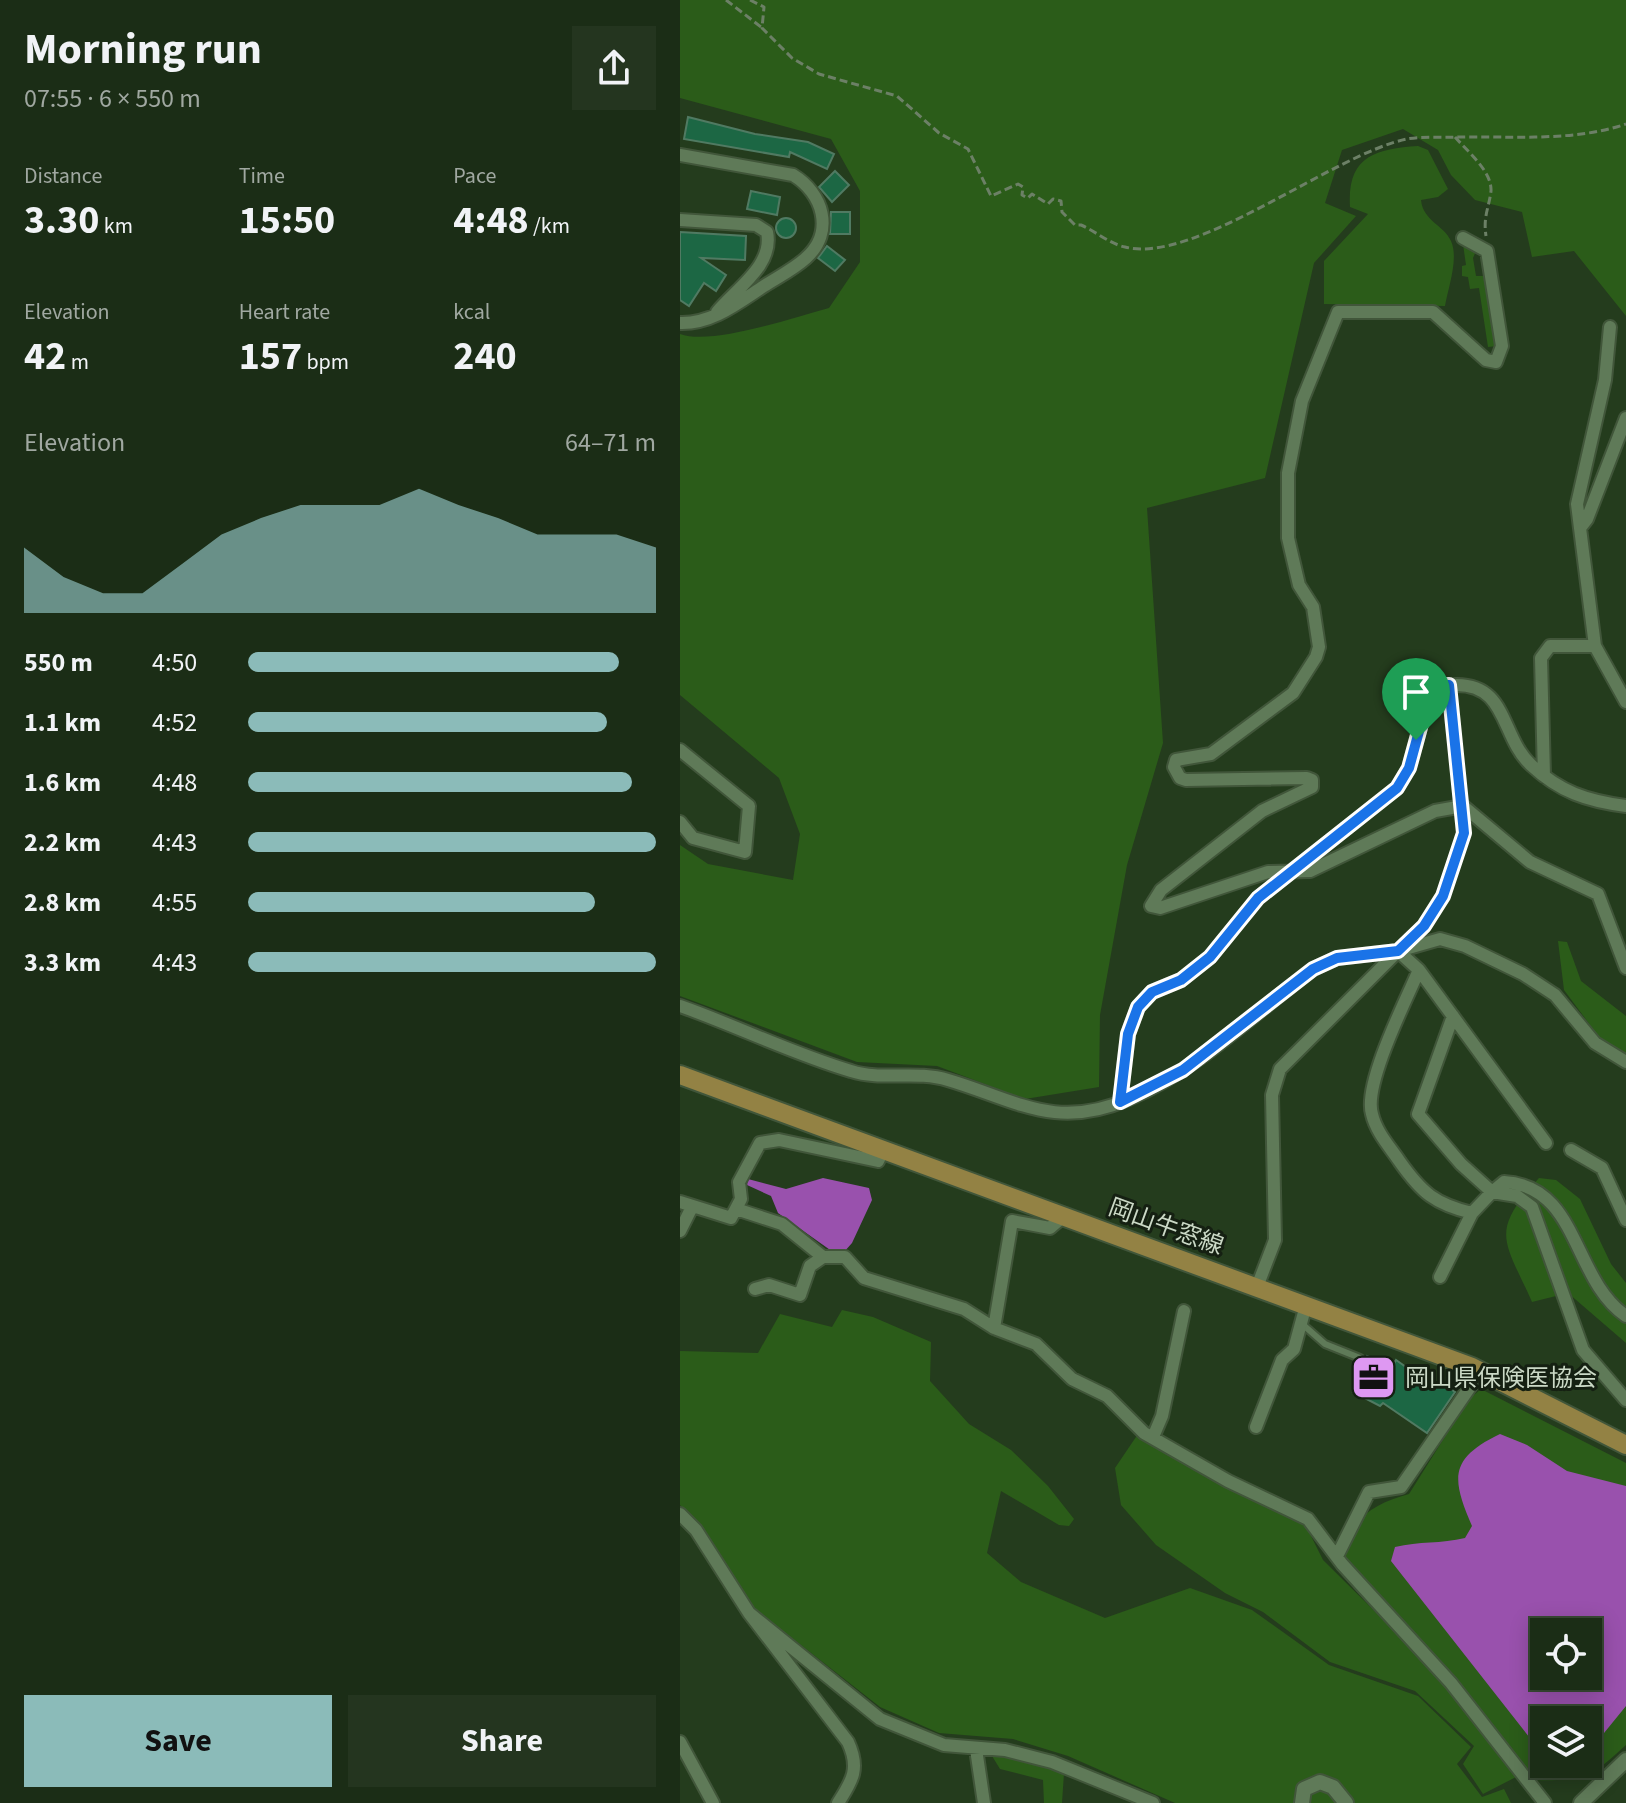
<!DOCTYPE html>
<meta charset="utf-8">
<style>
body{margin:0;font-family:"Source Sans 3","Noto Sans JP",sans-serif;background:#24351f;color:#f1f3f6;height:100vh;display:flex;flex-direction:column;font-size:30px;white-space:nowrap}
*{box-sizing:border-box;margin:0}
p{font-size:26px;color:#a0a8a1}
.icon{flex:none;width:44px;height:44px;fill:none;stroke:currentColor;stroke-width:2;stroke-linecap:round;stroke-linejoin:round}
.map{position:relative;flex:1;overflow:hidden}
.sheet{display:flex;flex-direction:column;background:#1b2d16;width:680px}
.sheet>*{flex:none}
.tools{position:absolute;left:850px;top:1618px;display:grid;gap:16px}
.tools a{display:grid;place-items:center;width:72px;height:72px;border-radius:0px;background:#1b2d16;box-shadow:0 4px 20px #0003,0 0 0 2px #394935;font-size:40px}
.pin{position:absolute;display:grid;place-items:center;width:68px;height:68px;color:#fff;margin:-82px -34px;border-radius:50% 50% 50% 0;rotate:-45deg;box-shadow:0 0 8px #0007}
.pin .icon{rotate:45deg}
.round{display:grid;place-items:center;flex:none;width:84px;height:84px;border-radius:0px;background:#24351f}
.overview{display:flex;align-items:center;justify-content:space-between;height:136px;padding:0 24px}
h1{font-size:44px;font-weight:700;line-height:60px}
.stats{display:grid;grid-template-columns:repeat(3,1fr);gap:12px;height:136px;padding:8px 24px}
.stats div{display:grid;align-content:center}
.stats b{font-size:40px;font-weight:700}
.stats small{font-size:22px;font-weight:400}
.stats p{font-size:22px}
.chart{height:224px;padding:16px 24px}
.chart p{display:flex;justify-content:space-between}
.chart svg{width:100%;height:144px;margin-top:8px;fill:#8bbbb9;opacity:.7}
.cta{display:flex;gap:16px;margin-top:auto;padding:16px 24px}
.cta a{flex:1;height:92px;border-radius:0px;background:#8bbbb9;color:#111;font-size:32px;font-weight:700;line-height:92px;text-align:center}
.cta a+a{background:#24351f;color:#f1f3f6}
ul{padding:0 24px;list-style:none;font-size:26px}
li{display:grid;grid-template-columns:128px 96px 1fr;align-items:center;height:60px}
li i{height:20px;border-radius:10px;background:#8bbbb9}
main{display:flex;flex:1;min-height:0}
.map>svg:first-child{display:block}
</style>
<main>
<section class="sheet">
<div class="overview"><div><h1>Morning run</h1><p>07:55 · 6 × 550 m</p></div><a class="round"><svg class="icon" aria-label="share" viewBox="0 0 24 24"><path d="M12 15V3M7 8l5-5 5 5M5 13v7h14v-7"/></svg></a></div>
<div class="stats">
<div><p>Distance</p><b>3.30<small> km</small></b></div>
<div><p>Time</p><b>15:50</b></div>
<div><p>Pace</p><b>4:48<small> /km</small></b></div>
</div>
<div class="stats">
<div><p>Elevation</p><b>42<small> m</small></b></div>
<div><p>Heart rate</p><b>157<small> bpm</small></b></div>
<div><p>kcal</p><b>240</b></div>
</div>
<div class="chart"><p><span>Elevation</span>64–71 m</p>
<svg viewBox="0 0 160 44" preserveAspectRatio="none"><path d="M0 44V24L10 33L20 38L30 38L40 29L50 20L60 15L70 11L80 11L90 11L100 6L110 11L120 15L130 20L140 20L150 20L160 24V44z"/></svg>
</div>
<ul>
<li><b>550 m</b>4:50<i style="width:91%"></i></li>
<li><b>1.1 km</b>4:52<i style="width:88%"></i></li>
<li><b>1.6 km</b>4:48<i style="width:94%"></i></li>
<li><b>2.2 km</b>4:43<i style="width:100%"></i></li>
<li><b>2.8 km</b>4:55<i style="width:85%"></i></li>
<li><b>3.3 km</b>4:43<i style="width:100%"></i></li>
</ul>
<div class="cta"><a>Save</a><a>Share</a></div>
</section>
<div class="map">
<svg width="946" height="1803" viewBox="0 0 946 1803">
<rect width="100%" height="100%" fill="#243c1d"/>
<path fill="#2b5c19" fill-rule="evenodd" d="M0,0H946V316L894,251L852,257L842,212L795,200L771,175L758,150L723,129L662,150L645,203L676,216L634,263L585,478L467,508L483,743L447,865L420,1015L419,1087L345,1099L257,1066L177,1062L0,996V845L28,864L113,880L120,834L99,778L0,695V334C32,346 115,317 149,308L180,262V191L151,139L0,98Z
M738,146L748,150L768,189L758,197L741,200C743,221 764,225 771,241C779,259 768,288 765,306L644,304V261L688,214L670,207C667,157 694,149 738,146Z
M783,244L796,251L793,258L796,276H807L817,346L808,347L799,288L790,289L788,277L782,276V266L786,265Z
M878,941L887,942L901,981L946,1016V1055L919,1037L884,990Z
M859,1178L876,1180L900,1199L931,1264L946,1283V1343L888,1293L852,1302C824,1239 809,1233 859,1178Z
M162,1310L193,1317L251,1342L250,1381L289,1424L331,1450L368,1486L394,1519L389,1526L379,1525L321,1491L307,1553L341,1582L425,1618L510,1588L572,1610L649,1665L738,1696L791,1747L777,1764L802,1797L824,1789L831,1803H495L388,1756L333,1739L259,1733L200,1707L75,1609L26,1532L0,1505V1351L78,1353L100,1314L152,1327Z
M801,1389L946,1463V1745C909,1779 904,1781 853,1780L742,1644L665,1558C667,1519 695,1503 729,1494L788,1400ZM864,1632H908V1676H864ZM864,1720H908V1764H864Z
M458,1434L625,1524L643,1560L738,1654L798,1724L836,1777L803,1794L783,1764L794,1746L735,1691L650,1662L583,1612L545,1593L476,1545L441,1505L435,1468Z
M312,1756H326L384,1773L382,1803H364L363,1780L320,1769Z"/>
<path fill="#9951ad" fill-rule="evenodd" d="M143,1178L189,1188L192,1200L172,1243L164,1252H153L98,1213L91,1196L67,1185L68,1179L106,1189Z
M820,1434L847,1445L887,1471L946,1486V1706L911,1749L908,1750V1720H864V1756L711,1561L715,1547C739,1541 761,1544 785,1538L792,1526C772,1479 768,1459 820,1434ZM908,1632V1676H864V1632Z"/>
<path fill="#1c6744" stroke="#507a62" stroke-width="2" d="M8,117L75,134L128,142L154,154L147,169L110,152L109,157L4,139Z
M155,171L169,185L152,202L139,187Z
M71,191L100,197L97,215L67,209Z
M151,212H170V234H150Z
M96 228a10 10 0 1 1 20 0a10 10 0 1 1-20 0Z
M0,232L66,236L65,260L21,258L46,275L36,291L24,283L9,306L0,300Z
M147,246L165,260L155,271L138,258Z
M687,1356L712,1367L716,1360L754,1387L759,1381L775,1392L747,1433L703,1403L700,1406L673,1392Z"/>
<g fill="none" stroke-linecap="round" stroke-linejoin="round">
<defs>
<path id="service" d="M621,1323L645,1344L680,1358"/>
<path id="minor" d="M0,155L113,175C143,193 155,232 126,258C114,269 98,277 84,286C58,303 32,324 0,323
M0,220L76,225L87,232C94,265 57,288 37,312
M783,238L807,251L822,346L816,362L806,360L753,312H658L622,401L608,473V538L619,585L633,607L639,647L636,657L613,693L531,754L496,760L494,767L500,778L506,780L627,778L632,780V787L582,811L481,890L471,906L480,908L588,872L630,871L755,811L783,806L850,862L918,894L946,968
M930,327L925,380L897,504L900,528L907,519L946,418
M900,528L915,646L946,702
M0,750L69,806L65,852L13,838L0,822
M864,776L861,658L870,646H915
M718,951L739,970C726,1000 683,1085 692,1114C696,1132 710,1147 720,1162C742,1193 755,1204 792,1213L812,1192L837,1196L852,1207L903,1350L946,1400
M739,970L866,1143
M0,1006C57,1026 113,1054 171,1071C202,1081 236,1070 268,1080C336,1100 375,1131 449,1099C518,1070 574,1013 633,969L657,958L718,951L760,939L785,946L843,974L875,995L915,1043L946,1062
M773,1016L738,1114L781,1164L812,1192L824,1182C899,1186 892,1279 946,1316
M440,1102L448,1034L458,1007L472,992L501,980L530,957L578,898L717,788L729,768L750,691C758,685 764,685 774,685C828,683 820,736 851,765C880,792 907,801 946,806
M891,1150L922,1168L946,1220
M0,1202L51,1218L61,1199L59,1182L80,1143L99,1140L198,1161L204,1149
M56,1209L102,1224L143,1257L130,1266L120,1295L89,1285L75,1289
M385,1215L370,1228L332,1221L314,1328L356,1344L392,1379L427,1396L464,1433L548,1481L628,1519L662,1564L771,1683L865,1803
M0,1231L12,1207
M143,1257H165L184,1278L284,1309L314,1328
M760,1277L792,1213
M577,1287L595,1240L592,1095L600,1069L718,951
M576,1427L602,1360L614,1349L626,1305
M473,1437L482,1416L504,1311
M0,1514L16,1530L69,1613L168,1742C180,1768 173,1780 158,1803
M657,1556L689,1492L721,1487L801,1371
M69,1613L200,1719L264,1745L325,1750L372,1762L473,1803
M0,1742L33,1803
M296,1749L304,1803"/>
<path id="tertiary" d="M622,1803L624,1789L640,1782L653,1787L666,1803
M901,1803L946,1760"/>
<path id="primary" d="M0,1075L792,1367L946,1445"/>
</defs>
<use href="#service" stroke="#41563a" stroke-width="10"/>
<use href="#minor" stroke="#41563a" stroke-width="16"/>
<use href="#tertiary" stroke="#41563a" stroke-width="18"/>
<use href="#primary" stroke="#41563a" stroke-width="22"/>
<path stroke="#6c8066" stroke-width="3" stroke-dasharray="8 4" stroke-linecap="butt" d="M46,0L81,27
M70,0L84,7L82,28L112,58L139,74L217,96L259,133L288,149L311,196L338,184L343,187L342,195L348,198L352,194L368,204L373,199L381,201L382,212L395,225H401C415,231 430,244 445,247C515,265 653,154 727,139C742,136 760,138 776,137C830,136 894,142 946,124
M775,137C787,151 812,171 811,191C809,208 803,216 806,236
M770,697L782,793
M740,930C763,902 785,861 784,824"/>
<use href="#service" stroke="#5f7a58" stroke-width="6"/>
<use href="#minor" stroke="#5f7a58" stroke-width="12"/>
<use href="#tertiary" stroke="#5f7a58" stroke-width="14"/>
<use href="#primary" stroke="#938244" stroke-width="18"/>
</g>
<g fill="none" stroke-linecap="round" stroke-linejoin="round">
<defs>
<path id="route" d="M769,685L784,833L763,896L744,926L718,951L657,958L633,969L503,1070L440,1102L448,1034L458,1007L472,992L501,980L530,957L578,898L717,788L729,768L750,691L757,686Z"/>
</defs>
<use href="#route" stroke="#fff" stroke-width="16"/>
<use href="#route" stroke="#1a73e8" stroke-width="10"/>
</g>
<defs>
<symbol id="office-square" viewBox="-11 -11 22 22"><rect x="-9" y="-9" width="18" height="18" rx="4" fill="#de98f2" stroke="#152012"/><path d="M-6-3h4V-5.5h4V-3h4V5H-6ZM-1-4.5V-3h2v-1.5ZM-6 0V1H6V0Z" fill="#111"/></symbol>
</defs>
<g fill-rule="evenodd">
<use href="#office-square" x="668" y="1352" width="51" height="51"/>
</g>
<g text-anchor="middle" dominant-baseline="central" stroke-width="6" stroke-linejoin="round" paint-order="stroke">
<g font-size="24" fill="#cbd9c6" stroke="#152012">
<text transform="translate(486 1227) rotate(20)">岡山牛窓線</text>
</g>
<g font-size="24" fill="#cbd9c6" stroke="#152012" text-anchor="start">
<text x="725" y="1378">岡山県保険医協会</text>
</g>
</g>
</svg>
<div class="tools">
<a><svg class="icon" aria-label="locate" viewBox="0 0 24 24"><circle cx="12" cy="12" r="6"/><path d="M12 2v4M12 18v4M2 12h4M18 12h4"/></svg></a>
<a><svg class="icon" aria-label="layers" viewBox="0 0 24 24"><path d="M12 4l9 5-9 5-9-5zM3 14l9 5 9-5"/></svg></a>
</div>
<div class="pin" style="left:736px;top:740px;background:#1e9e55"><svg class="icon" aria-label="arrive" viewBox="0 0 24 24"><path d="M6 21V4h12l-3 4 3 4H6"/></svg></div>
</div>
</main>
